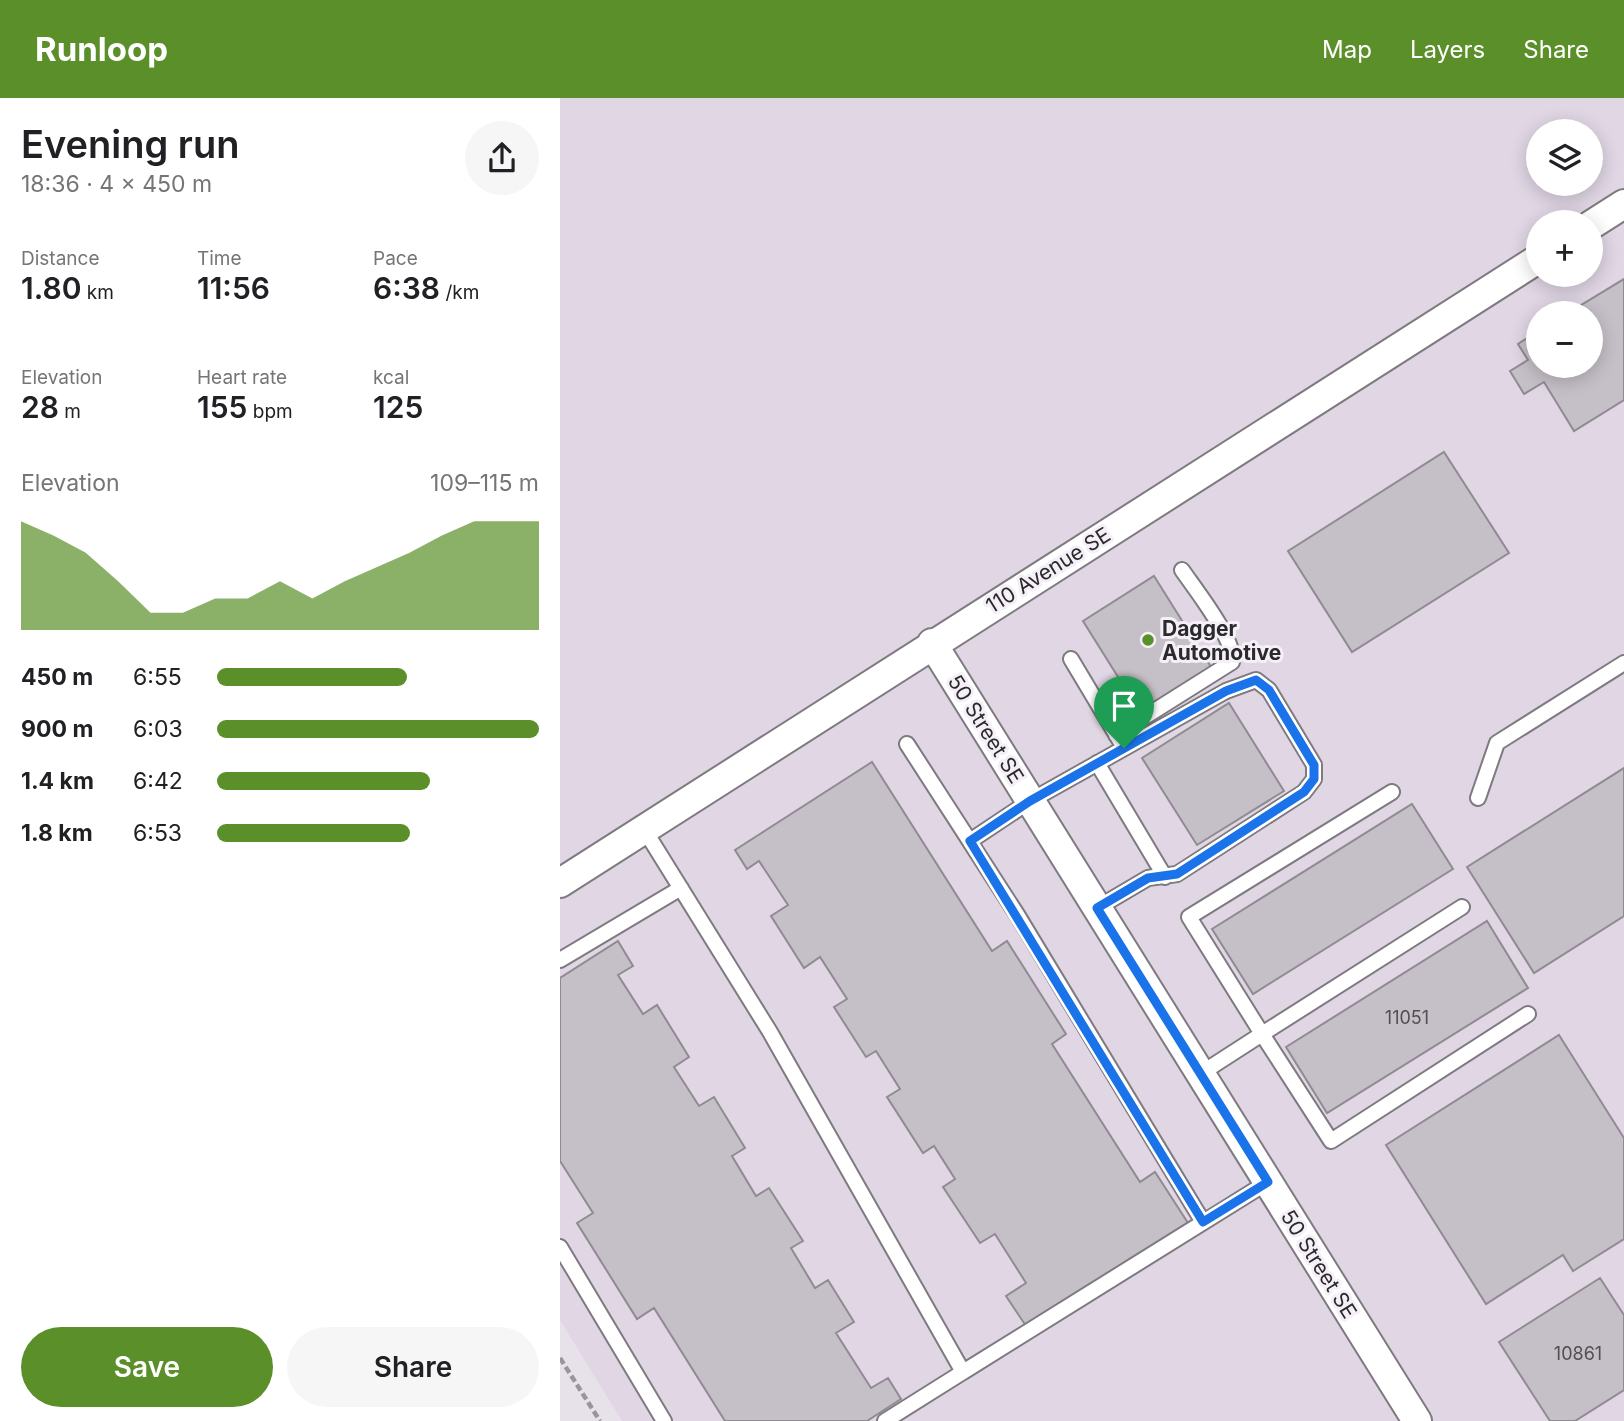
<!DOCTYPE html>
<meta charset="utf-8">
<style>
body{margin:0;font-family:Inter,sans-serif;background:#f6f6f6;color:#202124;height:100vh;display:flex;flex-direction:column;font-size:26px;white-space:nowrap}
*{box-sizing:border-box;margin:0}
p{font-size:23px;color:#757577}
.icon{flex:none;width:38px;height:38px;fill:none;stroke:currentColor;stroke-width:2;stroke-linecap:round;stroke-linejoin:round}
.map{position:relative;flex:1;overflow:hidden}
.panel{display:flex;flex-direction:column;background:#fff;width:560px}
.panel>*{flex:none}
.tools{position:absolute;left:966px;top:21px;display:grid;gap:14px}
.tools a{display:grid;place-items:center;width:77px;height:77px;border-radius:50%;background:#fff;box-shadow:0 4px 18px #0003;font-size:35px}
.pin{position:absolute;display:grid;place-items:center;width:60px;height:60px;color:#fff;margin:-72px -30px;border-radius:50% 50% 50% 0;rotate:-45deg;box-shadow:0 0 7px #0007}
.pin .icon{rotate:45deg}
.round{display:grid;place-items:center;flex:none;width:74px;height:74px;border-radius:37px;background:#f6f6f6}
.overview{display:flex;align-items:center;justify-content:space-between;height:119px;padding:0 21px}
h1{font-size:38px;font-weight:600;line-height:52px}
.metrics{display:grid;grid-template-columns:repeat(3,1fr);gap:10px;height:119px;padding:7px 21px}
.metrics div{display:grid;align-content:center}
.metrics b{font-size:30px;font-weight:600}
.metrics small{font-size:19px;font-weight:400}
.metrics p{font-size:19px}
.chart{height:196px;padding:14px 21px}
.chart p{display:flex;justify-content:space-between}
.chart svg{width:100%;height:126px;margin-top:7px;fill:#5b8f29;opacity:.7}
.action{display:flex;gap:14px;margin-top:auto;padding:14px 21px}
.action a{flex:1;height:80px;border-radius:42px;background:#5b8f29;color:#fff;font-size:28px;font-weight:600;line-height:80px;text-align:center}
.action a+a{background:#f6f6f6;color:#202124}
ul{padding:0 21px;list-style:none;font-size:23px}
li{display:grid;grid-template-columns:112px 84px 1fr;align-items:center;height:52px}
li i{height:18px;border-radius:9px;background:#5b8f29}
header{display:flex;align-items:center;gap:42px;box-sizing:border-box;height:98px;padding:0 35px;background:#5b8f29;color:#fff}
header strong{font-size:33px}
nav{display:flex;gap:38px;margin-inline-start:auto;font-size:24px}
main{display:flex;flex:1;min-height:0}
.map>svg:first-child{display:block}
</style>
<header>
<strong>Runloop</strong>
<nav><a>Map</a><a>Layers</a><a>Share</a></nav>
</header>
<main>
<section class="panel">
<div class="overview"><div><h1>Evening run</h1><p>18:36 · 4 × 450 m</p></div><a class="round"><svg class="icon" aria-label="share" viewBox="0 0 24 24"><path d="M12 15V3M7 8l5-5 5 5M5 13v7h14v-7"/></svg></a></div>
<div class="metrics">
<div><p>Distance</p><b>1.80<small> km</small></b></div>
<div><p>Time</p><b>11:56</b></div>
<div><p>Pace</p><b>6:38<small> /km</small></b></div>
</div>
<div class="metrics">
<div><p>Elevation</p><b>28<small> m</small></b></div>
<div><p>Heart rate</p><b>155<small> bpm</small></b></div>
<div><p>kcal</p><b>125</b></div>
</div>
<div class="chart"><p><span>Elevation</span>109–115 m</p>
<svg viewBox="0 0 160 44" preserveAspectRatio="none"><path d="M0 44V6L10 11L20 17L30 27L40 38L50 38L60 33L70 33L80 27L90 33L100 27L110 22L120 17L130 11L140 6L150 6L160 6V44z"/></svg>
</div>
<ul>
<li><b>450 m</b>6:55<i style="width:59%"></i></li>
<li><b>900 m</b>6:03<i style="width:100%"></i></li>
<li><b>1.4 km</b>6:42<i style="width:66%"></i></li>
<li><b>1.8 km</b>6:53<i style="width:60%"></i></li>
</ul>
<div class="action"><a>Save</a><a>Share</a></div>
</section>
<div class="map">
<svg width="1064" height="1323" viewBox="0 0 1064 1323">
<rect width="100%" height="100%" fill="#e7e2ea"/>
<path fill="#e0d6e4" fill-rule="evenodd" d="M0,0H1064V1323H62L0,1222ZM978,33H1031V86H978ZM978,124H1031V177H978ZM978,215H1031V268H978Z"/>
<path fill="#c5c0c7" stroke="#908b92" stroke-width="2" d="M1064,181V302L1014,333L984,284L964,296L950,273L968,262L958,246L978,233V268H1031V215H1008Z
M884,354L949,455L792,554L728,453Z
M594,478L651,569L580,614L523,523Z
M669,605L724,693L637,747L582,660Z
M312,664L432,853L447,843L506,936L492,946L580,1084L595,1074L628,1125L466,1228L446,1198L466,1185L435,1136L420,1145L383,1089L395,1081L374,1048L363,1055L327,999L340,991L316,953L306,959L274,909L287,901L260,859L244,870L211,818L228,807L199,763L187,771L175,752Z
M1064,670V818L974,875L907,769Z
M852,706L893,771L693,896L652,831Z
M927,823L968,890L767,1015L726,949Z
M58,843L73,868L58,877L83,916L97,907L129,959L114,969L139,1008L154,999L185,1050L172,1058L196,1098L209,1090L243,1143L231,1150L255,1190L268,1182L294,1224L276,1235L311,1290L328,1280L341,1301L307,1323H165L94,1210L77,1221L17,1125L33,1115L0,1063V880Z
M999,937L1064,1040V1141L1013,1173L1003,1157L926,1206L826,1047Z
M1040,1180L1064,1217V1292L1015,1323H990L939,1244Z"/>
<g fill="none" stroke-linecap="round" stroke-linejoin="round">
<defs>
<path id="service" d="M511,561L560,643
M556,637L672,564C677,544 635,491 622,472
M347,646L458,818L643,1124
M537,665L605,779
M832,694L629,819L702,936L902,809
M918,700L937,645L1064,565
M84,731L210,934L403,1274L708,1084
M410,743L470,703L666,593L696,582L709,592L754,667V681L744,694L617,776L588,780L537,810
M0,862L121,790
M640,976L702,936L771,1043L968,916
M0,1149L104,1323
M325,1323L403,1274"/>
<path id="minor" d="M1031,127L1064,106
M372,545L857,1323
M0,785L978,161"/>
</defs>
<use href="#service" stroke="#7e7a80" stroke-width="18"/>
<use href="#minor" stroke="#7e7a80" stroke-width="32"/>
<path stroke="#99959b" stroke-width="4.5" stroke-dasharray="7 3.5" stroke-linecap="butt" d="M0,1260L40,1323"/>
<use href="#service" stroke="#fff" stroke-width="14"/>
<use href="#minor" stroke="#fff" stroke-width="28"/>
</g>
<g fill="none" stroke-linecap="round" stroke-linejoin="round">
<defs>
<path id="route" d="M696,582L709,592L754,667V681L744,694L617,776L588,780L537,810L708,1084L643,1124L410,743L470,703L666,593Z"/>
</defs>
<use href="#route" stroke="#fff" stroke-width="14"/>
<use href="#route" stroke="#1a73e8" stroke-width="9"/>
</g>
<circle fill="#5b8f29" stroke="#f5f0f7" stroke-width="2.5" cx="588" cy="542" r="7"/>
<g text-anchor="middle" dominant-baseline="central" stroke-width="6" stroke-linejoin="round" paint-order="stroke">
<g font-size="18" fill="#524f52">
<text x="847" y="919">11051</text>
<text x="1018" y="1255">10861</text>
</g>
<g font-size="21" fill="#2b292b" stroke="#f5f0f7">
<text transform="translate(488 472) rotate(-32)">110 Avenue SE</text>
<text transform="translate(426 631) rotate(58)">50 Street SE</text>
<text transform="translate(759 1166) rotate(58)">50 Street SE</text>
</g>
<g font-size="21" font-weight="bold" fill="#2b292b" stroke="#f5f0f7" text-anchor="start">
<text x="602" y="530">Dagger<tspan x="602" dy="24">Automotive</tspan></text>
</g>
</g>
</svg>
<div class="tools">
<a><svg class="icon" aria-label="layers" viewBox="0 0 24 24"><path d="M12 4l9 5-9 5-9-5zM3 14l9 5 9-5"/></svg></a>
<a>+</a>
<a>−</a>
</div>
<div class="pin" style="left:564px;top:650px;background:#1e9e55"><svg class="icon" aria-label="arrive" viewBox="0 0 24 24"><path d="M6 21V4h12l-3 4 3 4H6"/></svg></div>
</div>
</main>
